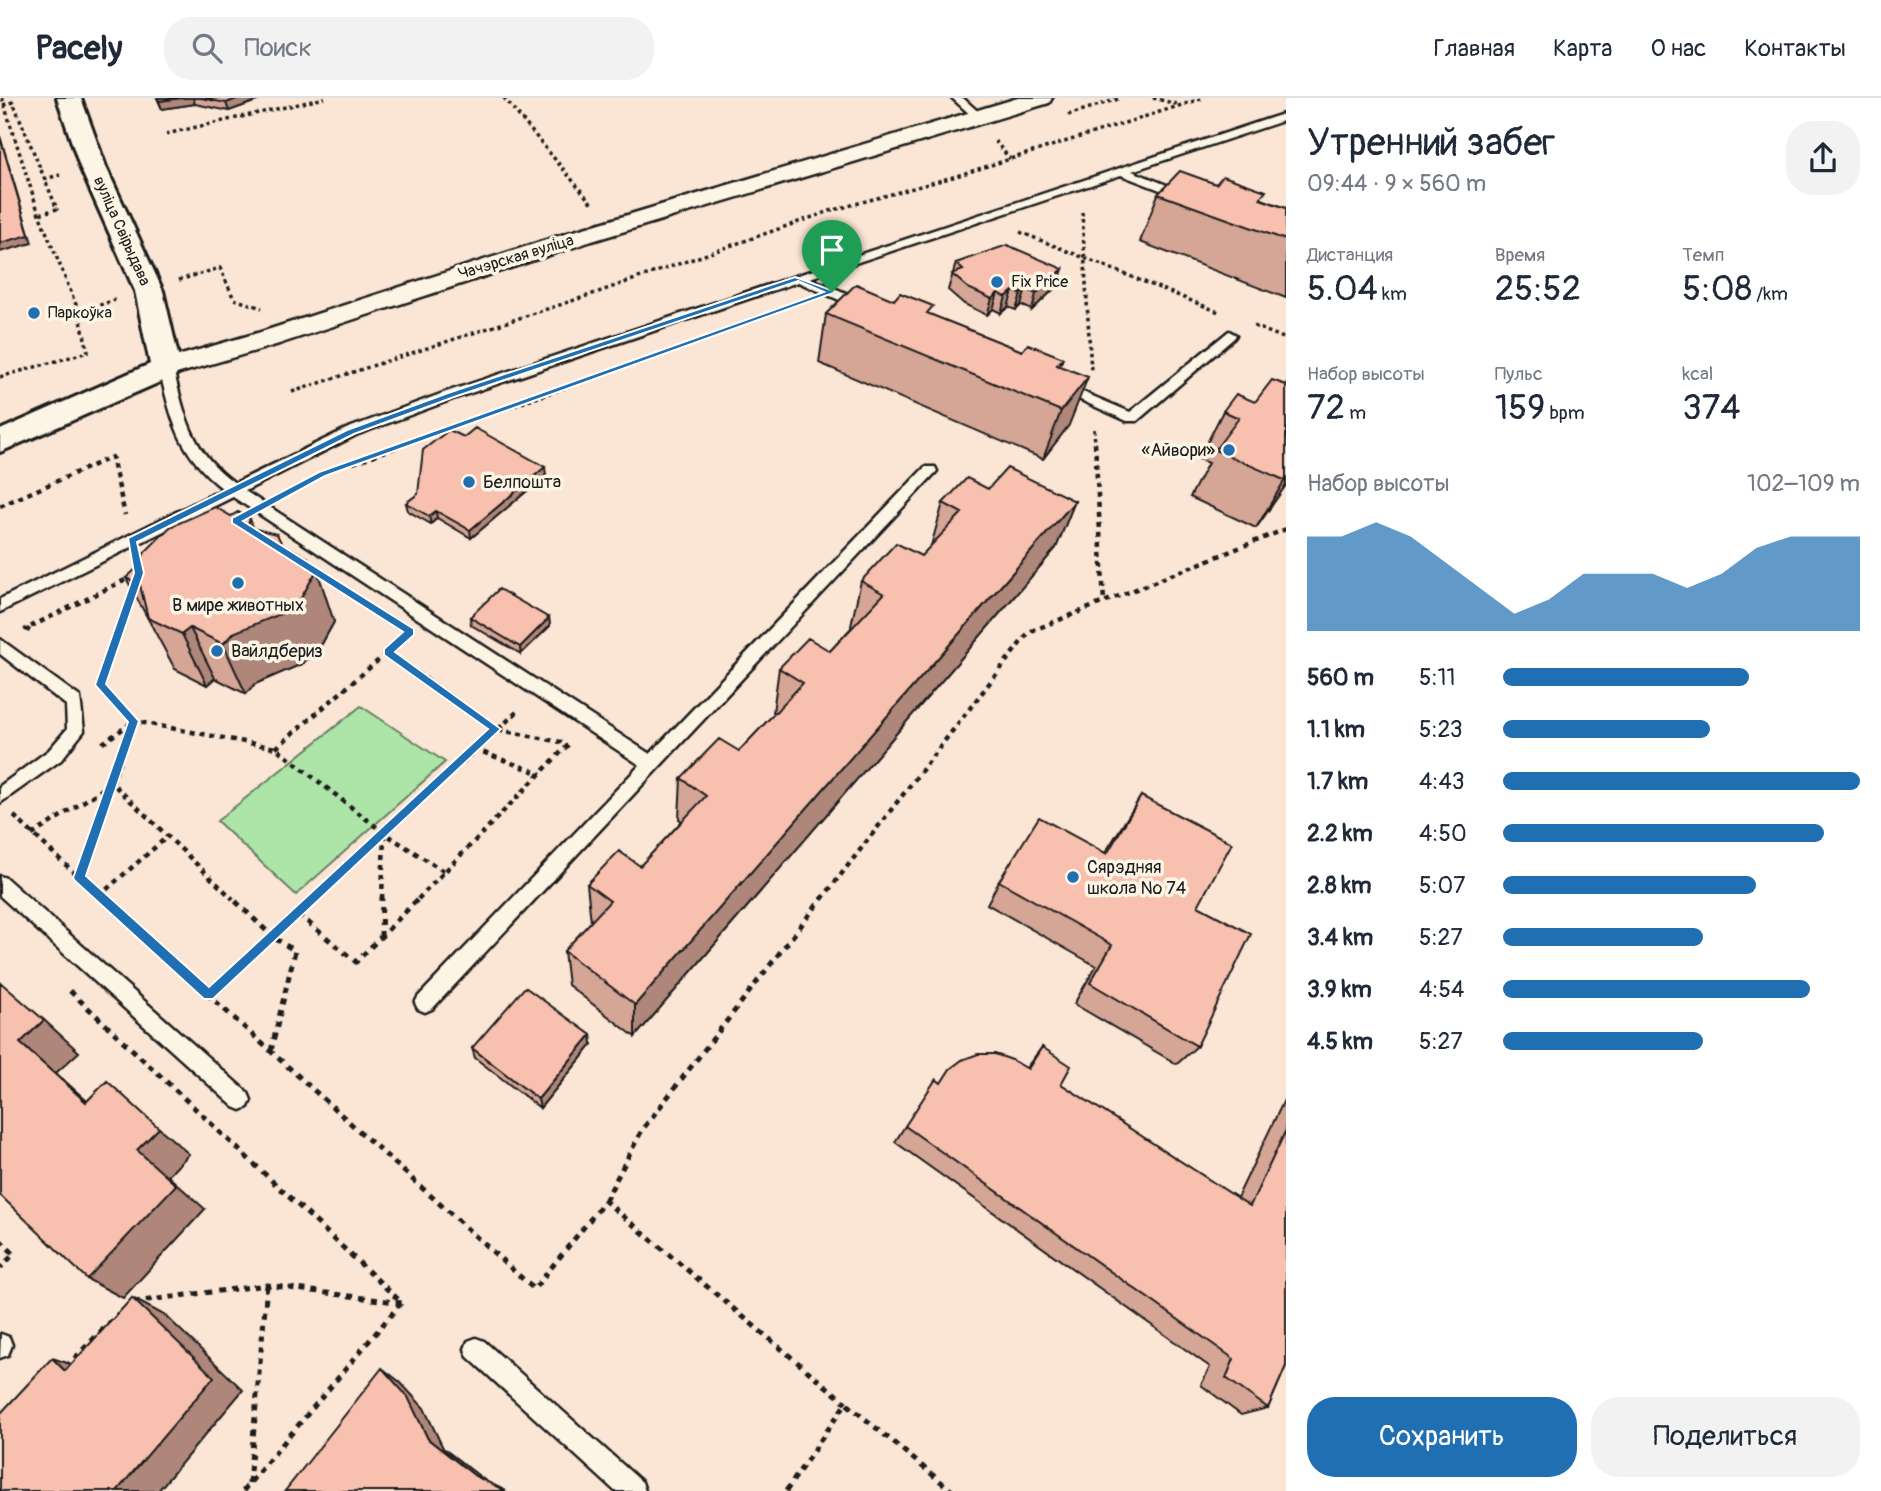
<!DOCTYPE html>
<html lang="ru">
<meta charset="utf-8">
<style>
body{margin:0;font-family:Pangolin,sans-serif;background:#f2f2f3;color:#1f2937;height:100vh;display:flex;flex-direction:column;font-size:26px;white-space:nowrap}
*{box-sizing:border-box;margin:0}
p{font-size:23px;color:#747a83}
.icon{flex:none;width:38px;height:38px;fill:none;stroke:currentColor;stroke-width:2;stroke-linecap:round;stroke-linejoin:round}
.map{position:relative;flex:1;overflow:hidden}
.side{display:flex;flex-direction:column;background:#fff;width:595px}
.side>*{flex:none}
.pin{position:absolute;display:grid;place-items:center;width:60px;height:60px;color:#fff;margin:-72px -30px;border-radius:50% 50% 50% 0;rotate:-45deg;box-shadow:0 0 7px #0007}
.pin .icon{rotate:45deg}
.round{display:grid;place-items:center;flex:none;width:74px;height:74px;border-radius:28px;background:#f2f2f3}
.summary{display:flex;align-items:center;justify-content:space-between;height:119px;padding:0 21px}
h1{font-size:38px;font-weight:600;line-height:52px}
.stats{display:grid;grid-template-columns:repeat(3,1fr);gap:10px;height:119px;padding:7px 21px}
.stats div{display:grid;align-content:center}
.stats b{font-size:35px;font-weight:600}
.stats small{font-size:19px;font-weight:400}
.stats p{font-size:19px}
.chart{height:196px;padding:14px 21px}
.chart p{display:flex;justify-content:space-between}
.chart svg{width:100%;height:126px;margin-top:7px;fill:#1f6fb2;opacity:.7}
.action{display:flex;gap:14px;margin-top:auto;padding:14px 21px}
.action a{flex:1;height:80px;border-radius:28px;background:#1f6fb2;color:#fff;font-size:28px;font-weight:600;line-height:80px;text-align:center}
.action a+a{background:#f2f2f3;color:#1f2937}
ul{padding:0 21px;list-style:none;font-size:23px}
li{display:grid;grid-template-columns:112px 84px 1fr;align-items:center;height:52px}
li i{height:18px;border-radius:9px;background:#1f6fb2}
header{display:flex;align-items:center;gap:42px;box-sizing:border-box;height:98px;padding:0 35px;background:#fff;border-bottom:2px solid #e0e1e3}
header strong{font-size:33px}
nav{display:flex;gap:38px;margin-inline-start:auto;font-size:24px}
.search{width:490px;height:63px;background:#f2f2f3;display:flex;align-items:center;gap:18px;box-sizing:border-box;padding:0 24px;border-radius:28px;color:#747a83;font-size:26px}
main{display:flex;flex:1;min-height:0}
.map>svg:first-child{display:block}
</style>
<header>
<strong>Pacely</strong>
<div class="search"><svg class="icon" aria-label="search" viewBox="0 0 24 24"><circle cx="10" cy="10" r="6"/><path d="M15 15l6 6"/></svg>Поиск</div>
<nav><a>Главная</a><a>Карта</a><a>О нас</a><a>Контакты</a></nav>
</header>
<main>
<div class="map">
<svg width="1286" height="1393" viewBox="0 0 1286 1393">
<rect width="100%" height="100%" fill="#fbe5d4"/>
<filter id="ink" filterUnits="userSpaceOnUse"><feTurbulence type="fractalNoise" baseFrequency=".0143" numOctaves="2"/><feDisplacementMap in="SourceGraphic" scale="14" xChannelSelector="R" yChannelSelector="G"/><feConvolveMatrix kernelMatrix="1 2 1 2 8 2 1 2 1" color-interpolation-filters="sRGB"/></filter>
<g filter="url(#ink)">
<path fill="#ade4a7" stroke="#648062" stroke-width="2" d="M361,608L445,664L296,797L217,723Z"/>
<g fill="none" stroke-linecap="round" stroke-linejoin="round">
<defs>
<path id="lane" d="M952,0H963L984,19L975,21Z
M1286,15V22L1132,73L1189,96V100H1181L1121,77L810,180L870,205V211H860L798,184L456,300L356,337L245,393L650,656L925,369H935L937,373L432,911L425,914L418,911L415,905L418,899L640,667L233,399L0,514V501L223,391C178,355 172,323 159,270L161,267L166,266L173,270C185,319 191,353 235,385L346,331L446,294Z
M1229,233L1236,237L1234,240L1137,323H1127L1052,289L1059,285L1064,286L1130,314Z
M0,541L80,599L84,633L61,662L0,705V688L49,652L67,631L66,607L0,556Z
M0,778L6,780L248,995L251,1002L248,1009L241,1012L234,1009L0,798Z
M1,1236L9,1239L12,1247L8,1257L0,1260Z
M476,1240L484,1243L642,1384L645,1393H615L468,1259L465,1251L468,1243Z"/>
<path id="street" d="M1018,0H1052L1049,5L592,143L279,246L166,279L157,276L153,270L157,264L261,234L574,133Z"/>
<path id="secondary" d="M57,0H81L106,69L163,193L181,270L176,277L0,354V332L150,266L135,193L80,69Z"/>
</defs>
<use href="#lane" stroke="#1c1c1c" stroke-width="5"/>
<use href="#street" stroke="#1c1c1c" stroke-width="5"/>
<use href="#secondary" stroke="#1c1c1c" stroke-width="6"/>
<path stroke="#1c1c1c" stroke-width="3.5" stroke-dasharray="3.5 3.5" stroke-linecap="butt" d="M2,0L39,116L79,214
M504,0L593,107
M1153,0L1180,7
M3,7L13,4L57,111L39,116
M1068,17L1121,0
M166,36L325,0
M995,43L1010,61
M44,81L60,77
M1082,114L1091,274
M1020,134L1219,214
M179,182L220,170L234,201L262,210
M1254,228L1286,241
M0,279L88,254L79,214L115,202
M292,294L584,199L830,113L953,79L1204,0
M1094,331L1095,347
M403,347L612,273"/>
<path stroke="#1c1c1c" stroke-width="4.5" stroke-dasharray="5 5" stroke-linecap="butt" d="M1095,345L1104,504
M353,365L408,345
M0,408L112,359L125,417
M134,490L100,587L134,623L276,650L384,735L445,774
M30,533L26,531L131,479
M406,537L388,554L495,631L566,645
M276,650L388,554
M474,651L541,676
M14,718L102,801
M32,737L112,685L233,801
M79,780L134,623L100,647
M99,798L168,738
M315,801L519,612
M382,801L384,736
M418,801L569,646
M822,801L1029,534L1286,431"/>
<path stroke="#1c1c1c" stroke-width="5" stroke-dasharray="6 6" stroke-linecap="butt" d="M100,799L534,1191L605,1103L846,1305
M298,816L356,864L420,799
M381,839L382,799
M70,893L402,1205L267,1187L133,1204
M209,897L273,839L231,799
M271,953L295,853L273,839L317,799
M605,1103L642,1032L823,799
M0,1142L14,1156L0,1170
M66,1269L119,1215
M249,1385L267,1187
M243,1393L401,1205
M786,1393L846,1305L952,1393"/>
<use href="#lane" fill="#fcf5e5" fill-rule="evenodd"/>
<use href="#street" fill="#fcf5e5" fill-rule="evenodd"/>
<use href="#secondary" fill="#fcf5e5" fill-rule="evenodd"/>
</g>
<path fill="#d5a596" stroke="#1c1c1c" stroke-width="2" d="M157,0H265L229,13L195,6L162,11Z
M1158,96L1262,101L1286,110V200L1140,144Z
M956,165L1058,187L1032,212L1021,207L1016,212L1008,209L1001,215L993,211L987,217L964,206L948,192Z
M826,216L931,217L1022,253L1063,260L1060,268L1069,327L1043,361L819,265Z
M1286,287V387L1256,430L1190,399L1208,365L1199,361L1223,313L1255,304Z
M464,339L546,377L471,440L437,420L431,426L408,413L406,405L418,396Z
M988,391L1075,403L1056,450L635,939L568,887L564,853L591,824L587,786L640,768L682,723L679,721L681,680L739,653L775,615L773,614L779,570L830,553L852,529L851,528L861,483L921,458L931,448L943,405Z
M253,431L286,455L308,460L334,524L319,551L302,566L255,586L246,596L215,580L207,587L175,571L126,480Z
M470,519L549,520L550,528L521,556L471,527Z
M1141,698L1198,808L1197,948L1177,966L1074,906L1096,868L987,806L999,783L1105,755Z
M591,937L592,947L540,1010L475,960L472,950Z
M1042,949L1061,986L1237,1100L1286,998V1268L1268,1310L1241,1317L1201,1287L1210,1269L895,1044L905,1028L941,985L1026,970Z"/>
<path fill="#ae867a" stroke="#1c1c1c" stroke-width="2" d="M181,0H193L195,6L162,11L159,3Z
M239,0H265L229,13L226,5Z
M0,38L32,145L0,154Z
M1063,171L1058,187L1032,212L1036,196Z
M1026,191L1021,207L1016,212L1021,196Z
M1013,193L1008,209L1001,215L1006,199Z
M998,195L993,211L987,217L992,201Z
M1088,279L1069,327L1043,361L1061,313Z
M545,369L546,377L471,440L470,432Z
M1286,380V387L1256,430Z
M1075,403L1056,450L635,939V907Z
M436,413L437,420L431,426L429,418Z
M250,421L270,474L247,429Z
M308,460L314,477L317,472L334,524L319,551L302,566L255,586L246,596L223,546Z
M549,520L550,528L521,556L520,549Z
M190,530L215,580L207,587L182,536Z
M44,922L79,954L56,975L119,1032L86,1004L20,945Z
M591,937L592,947L540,1010L538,1001Z
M159,1030L189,1056L168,1078L205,1111L123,1200L87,1181L137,1052Z
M132,1200L166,1218L243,1292L158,1393H117Z
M52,1260L92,1273H65Z
M382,1270L400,1284L424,1310L443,1350L487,1384L475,1378L428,1341Z"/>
<path fill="#f8c0ae" stroke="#1c1c1c" stroke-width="2" d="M158,0H181L159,3Z
M201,0H239L226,5Z
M0,39L29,137L0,145Z
M1180,73L1216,86L1223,78L1266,93L1260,101L1286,110V142L1158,96Z
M1007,147L1063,171L1036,196L1026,191L1021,196L1013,193L1006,199L998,195L992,201L968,190L952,176L963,172L956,165Z
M856,186L894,202L900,195L933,208L927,215L1022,253L1028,246L1063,260L1057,267L1088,279L1061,313L826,216Z
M1272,282L1286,287V380L1284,382L1215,352L1239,320L1223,313L1236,296L1255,304Z
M475,330L545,369L470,432L436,413L429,418L406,405L418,396L423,352L449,332L464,339Z
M1007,370L1075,403L635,907L564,853L610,803L587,786L619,753L640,768L706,698L681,680L719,641L739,653L803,585L779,570L808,540L830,553L884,496L861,483L896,445L921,458L962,415L943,405L967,380L988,391Z
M215,409L231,418L238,414L250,421L247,429L277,436L286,455L290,450L308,460L303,465L317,472L301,500L283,515L233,535L223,546L190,530L182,536L148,520L140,487L126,480L137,470L145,454L170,429Z
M499,491L549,520L520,549L470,519Z
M1141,698L1232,745L1198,808L1251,836L1197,948L1090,885L1112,847L999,783L1039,719L1107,756Z
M0,884L44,922L20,945L86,1004L107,983L159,1030L137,1052L176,1087L87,1181L0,1097Z
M525,889L591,937L538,1001L472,950Z
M1042,949L1071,968L1061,986L1250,1108L1286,1032V1268L1268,1310L1226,1280L1234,1261L905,1028L936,981L941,985L950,971L962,962L978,956H995L1012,962L1028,971Z
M132,1200L214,1279L117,1393H0V1316L52,1260L65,1273Z
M382,1270L408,1299L428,1341L475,1378L506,1393H285Z"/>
</g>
<path fill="#1f6fb2" stroke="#fff" stroke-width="2" fill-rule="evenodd" d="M795,179L836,194L325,378L243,423L414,531V537L395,554L501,631L213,901H204L75,783L73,780L128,624L95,587L134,475L128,440L347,332L448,295ZM798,183L824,194L319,374L232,420V425L403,534L384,551V557L488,631L209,889L86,778L139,623L106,586L144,475L137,444L354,336L454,299Z"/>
<g fill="#1f6fb2" stroke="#fcf5e5" stroke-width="2.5">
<circle cx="997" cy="184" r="7"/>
<circle cx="34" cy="215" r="7"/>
<circle cx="1229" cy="352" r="7"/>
<circle cx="469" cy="384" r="7"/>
<circle cx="238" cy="485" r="7"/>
<circle cx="217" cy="553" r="7"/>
<circle cx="1073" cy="779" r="7"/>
</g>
<g text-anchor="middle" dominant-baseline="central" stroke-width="7" stroke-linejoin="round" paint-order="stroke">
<g font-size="16" fill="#1c1c1c" stroke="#fcf5e5">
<text transform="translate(122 133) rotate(66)">вуліца Свірыдава</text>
<text transform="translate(516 159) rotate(-17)">Чачэрская вуліца</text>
</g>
<g font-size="16" fill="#1c1c1c" stroke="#fcf5e5" text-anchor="start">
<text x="1011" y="184">Fix Price</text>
<text x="48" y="215">Паркоўка</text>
</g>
<g font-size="18" fill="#1c1c1c" stroke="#fcf5e5" text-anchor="start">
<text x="1215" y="352" text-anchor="end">«Айвори»</text>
<text x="483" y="384">Белпошта</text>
<text x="238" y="507" text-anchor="middle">В мире животных</text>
<text x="231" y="553">Вайлдбериз</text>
<text x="1087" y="769">Сярэдняя<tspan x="1087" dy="21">школа № 74</tspan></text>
</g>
</g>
</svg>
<div class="pin" style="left:832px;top:194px;background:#1e9e55"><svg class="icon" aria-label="arrive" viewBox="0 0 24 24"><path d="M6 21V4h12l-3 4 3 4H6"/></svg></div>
</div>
<section class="side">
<div class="summary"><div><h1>Утренний забег</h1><p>09:44 · 9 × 560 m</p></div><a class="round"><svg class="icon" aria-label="share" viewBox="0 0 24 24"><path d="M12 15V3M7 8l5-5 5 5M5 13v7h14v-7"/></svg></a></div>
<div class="stats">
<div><p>Дистанция</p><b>5.04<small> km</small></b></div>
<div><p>Время</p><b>25:52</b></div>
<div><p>Темп</p><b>5:08<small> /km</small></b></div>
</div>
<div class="stats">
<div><p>Набор высоты</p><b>72<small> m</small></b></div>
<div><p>Пульс</p><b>159<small> bpm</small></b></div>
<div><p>kcal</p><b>374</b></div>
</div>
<div class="chart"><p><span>Набор высоты</span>102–109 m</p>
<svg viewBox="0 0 160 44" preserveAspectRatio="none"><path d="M0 44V11L10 11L20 6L30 11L40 20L50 29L60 38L70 33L80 24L90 24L100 24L110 29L120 24L130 15L140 11L150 11L160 11V44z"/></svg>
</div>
<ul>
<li><b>560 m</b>5:11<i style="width:69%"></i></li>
<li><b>1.1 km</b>5:23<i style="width:58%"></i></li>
<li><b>1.7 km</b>4:43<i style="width:100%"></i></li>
<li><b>2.2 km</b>4:50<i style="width:90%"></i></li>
<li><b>2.8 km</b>5:07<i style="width:71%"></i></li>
<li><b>3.4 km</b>5:27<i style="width:56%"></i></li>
<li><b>3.9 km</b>4:54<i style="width:86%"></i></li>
<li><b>4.5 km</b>5:27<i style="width:56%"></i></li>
</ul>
<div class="action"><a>Сохранить</a><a>Поделиться</a></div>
</section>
</main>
